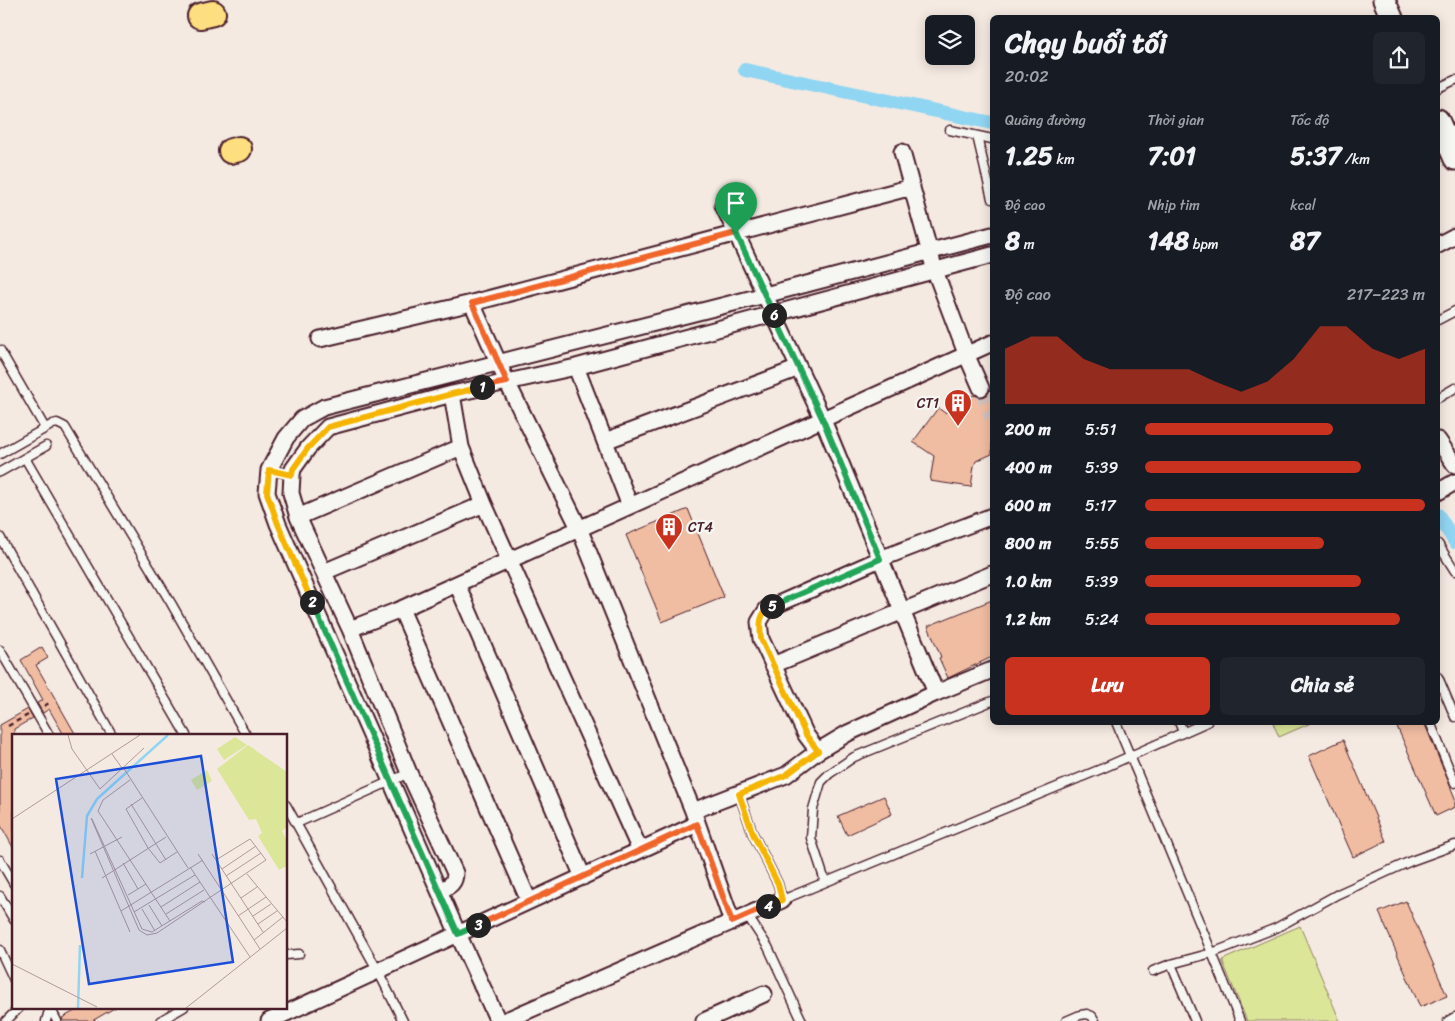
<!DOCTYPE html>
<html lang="vi">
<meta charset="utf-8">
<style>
body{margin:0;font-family:Sriracha,sans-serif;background:#20242c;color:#f1f3f6;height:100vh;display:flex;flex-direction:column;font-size:19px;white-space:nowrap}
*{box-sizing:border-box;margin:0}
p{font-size:16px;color:#9ea1a6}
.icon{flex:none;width:28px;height:28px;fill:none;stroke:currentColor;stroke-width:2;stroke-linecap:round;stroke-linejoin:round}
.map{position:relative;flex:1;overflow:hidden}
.panel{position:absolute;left:990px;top:15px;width:450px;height:710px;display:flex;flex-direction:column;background:#171b24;border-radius:8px;box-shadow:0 2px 12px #0003}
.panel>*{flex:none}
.tools{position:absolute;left:925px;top:15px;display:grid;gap:10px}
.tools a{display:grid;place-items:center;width:50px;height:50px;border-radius:8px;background:#171b24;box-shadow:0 2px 12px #0003;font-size:25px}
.pin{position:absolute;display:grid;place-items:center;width:42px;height:42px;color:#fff;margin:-51px -21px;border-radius:50% 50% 50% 0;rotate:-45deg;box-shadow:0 0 5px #0007}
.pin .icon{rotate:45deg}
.km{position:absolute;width:25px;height:25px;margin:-12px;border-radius:50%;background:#222;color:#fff;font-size:14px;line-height:25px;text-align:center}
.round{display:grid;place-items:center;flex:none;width:52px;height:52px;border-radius:8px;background:#20242c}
.overview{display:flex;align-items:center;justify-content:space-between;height:85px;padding:0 15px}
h1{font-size:28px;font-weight:800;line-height:38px}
.stats{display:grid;grid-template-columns:repeat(3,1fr);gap:8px;height:85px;padding:5px 15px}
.stats div{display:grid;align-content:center}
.stats b{font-size:25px;font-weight:800}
.stats small{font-size:14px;font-weight:400}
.stats p{font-size:14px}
.chart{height:140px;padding:10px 15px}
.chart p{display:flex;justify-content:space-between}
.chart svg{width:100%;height:90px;margin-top:5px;fill:#c8321e;opacity:.7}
.primary-button{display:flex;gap:10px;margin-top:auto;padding:10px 15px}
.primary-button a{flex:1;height:58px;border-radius:8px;background:#c8321e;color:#fff;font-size:20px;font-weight:800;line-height:58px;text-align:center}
.primary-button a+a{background:#20242c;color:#f1f3f6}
ul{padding:0 15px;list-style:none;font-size:16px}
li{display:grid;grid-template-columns:80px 60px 1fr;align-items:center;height:38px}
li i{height:12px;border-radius:6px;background:#c8321e}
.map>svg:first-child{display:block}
</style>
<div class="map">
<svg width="1455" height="1021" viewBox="0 0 1455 1021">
<rect width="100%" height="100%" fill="#f5eae2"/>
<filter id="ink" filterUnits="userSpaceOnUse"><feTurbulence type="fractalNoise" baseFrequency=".02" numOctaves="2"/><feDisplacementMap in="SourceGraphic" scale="10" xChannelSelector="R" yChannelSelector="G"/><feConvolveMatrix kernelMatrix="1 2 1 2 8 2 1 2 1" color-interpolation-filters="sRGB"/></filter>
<g filter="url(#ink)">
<path fill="#dbe699" stroke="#928262" d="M1273,723H1311L1279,737Z
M1300,926L1340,1021H1247L1222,960Z"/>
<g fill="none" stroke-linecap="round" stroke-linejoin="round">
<path stroke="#90d5f2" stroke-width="14" d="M745,70L992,123
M1438,515L1455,542"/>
</g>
<path fill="#f0bca2" stroke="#4a1f2b" d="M992,388V454L976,461L974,466L971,487L930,481L934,456L913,442L938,408L945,413L953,406L973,395L980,397L985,396Z
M688,509L724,597L662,622L626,535Z
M992,600V657L948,678L939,658L941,657L928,626Z
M42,647L48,658L36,665L76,735H64L49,709L43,713L37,703L43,700L21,660Z
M28,709L33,718L14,729V849L0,824V725Z
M1395,722H1424L1455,798V807L1436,816Z
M1343,740L1386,841L1353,857L1309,756Z
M884,796L892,814L847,835L838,816Z
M1406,901L1447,996L1420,1007L1379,912Z
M82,1007H116L92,1021H63L62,1018Z"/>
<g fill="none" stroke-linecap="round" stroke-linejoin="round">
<path stroke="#d3c1bd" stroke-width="15" stroke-dasharray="15 8" stroke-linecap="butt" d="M981,388L992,418"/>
<defs>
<path id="lane" d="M1438,88L1455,80
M950,130L992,139
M977,136L992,199
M1438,320L1455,311
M0,350L45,428
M1438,398L1455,388
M0,454L53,424L57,423L65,427L171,603L246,735
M25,458L186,735
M269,470L292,475
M0,472L46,446
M0,537L112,735
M1438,544L1455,571
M0,650L49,735
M1438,677L1455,717
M1116,722L1212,953L1276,928L1338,894L1411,861L1455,845
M1179,722L1183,732
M1430,722L1455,783
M739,794L753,834L778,884L782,900L1101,769L1207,722
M286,805L378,971L403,1021
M297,823L409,773
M0,860L14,884
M825,881L811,838L813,809L821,782L829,774L854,757L992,701
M0,896L14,920
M747,915L768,947L802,1021
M0,950L14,980
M286,955L299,954
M1171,964L1195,1021
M1153,971L1171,964L1212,953L1240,1021
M50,1007L57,1021
M6,1021L20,1007
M46,1021L50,1007
M160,1021L184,1007
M1066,1021L1080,1015L1087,1014L1092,1016L1095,1021
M1448,1021L1455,1017"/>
<path id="street" d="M902,152L935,271L967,356L981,388
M723,205L823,420L936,693
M1438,245L1455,236
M472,303L507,382L579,528L693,811L732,922
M320,339L472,303L912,187
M576,367L630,506
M452,394L461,447L484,504L640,850
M1438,440L1455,465
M605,441L799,368
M1438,492L1455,482
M298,517L461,447
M324,572L484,504
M457,584L583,877
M401,609L529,901
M350,629L401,609L992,343
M773,665L992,574
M818,751L806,735L761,639L759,622L767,609L880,559L992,516
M693,811L786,775L818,751L848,733L936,693L992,670
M440,891C449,886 455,884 455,873L409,773L350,629L298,517L291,493L292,475L293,469L308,448L328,427L452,394L576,367L992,255
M269,1021L697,824
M498,1021L458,934L278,524L267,493L269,470L286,438L302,419L324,407L765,295L992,235
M504,1021L782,900
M704,1021L764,994"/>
<path id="secondary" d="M1384,0L1392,18
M1438,120L1455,159"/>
<path id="primary" d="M200,16L213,13
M231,151L239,149"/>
</defs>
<use href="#lane" stroke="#4a1f2b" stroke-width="11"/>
<use href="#street" stroke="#4a1f2b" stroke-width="19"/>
<use href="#secondary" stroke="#4a1f2b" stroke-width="25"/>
<use href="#primary" stroke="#4a1f2b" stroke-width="28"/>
<path stroke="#4a1f2b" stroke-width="2.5" stroke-dasharray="5 4" stroke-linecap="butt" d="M44,706L51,702
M8,726L28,715"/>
<use href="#lane" stroke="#f6f6f2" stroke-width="8"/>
<use href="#street" stroke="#f6f6f2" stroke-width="15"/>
<use href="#secondary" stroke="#f6f6f2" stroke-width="21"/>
<use href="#primary" stroke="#fedf80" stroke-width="24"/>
</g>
</g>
<g fill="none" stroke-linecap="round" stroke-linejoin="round" filter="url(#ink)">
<defs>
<path id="split-1" d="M482,387L507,382L472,303L736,233"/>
<path id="split-2" d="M312,602L278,524L267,493L269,470L292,475L293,469L308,448L328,427L452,394L482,387"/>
<path id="split-3" d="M312,602L458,934L478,925"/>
<path id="split-4" d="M478,925L697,824L732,922L768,906"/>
<path id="split-5" d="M768,906L782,900L778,884L753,834L739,794L786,775L818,751L806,735L761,639C760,626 758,613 772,606"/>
<path id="split-6" d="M772,606L880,559L823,420L774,315"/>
<path id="split-7" d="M736,233L774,315"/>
</defs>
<use href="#split-1" stroke="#fff" stroke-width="10"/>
<use href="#split-2" stroke="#fff" stroke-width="10"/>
<use href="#split-3" stroke="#fff" stroke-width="10"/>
<use href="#split-4" stroke="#fff" stroke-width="10"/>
<use href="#split-5" stroke="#fff" stroke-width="10"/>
<use href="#split-6" stroke="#fff" stroke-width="10"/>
<use href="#split-7" stroke="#fff" stroke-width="10"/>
<use href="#split-1" stroke="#f0652b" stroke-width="6"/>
<use href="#split-2" stroke="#f5b400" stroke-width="6"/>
<use href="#split-3" stroke="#22a559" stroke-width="6"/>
<use href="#split-4" stroke="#f0652b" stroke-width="6"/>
<use href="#split-5" stroke="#f5b400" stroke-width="6"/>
<use href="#split-6" stroke="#22a559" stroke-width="6"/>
<use href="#split-7" stroke="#22a559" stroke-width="6"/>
</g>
<defs>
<symbol id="building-pin" viewBox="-11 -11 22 30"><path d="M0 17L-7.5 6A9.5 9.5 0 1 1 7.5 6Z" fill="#c8321e" stroke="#f6f6f2"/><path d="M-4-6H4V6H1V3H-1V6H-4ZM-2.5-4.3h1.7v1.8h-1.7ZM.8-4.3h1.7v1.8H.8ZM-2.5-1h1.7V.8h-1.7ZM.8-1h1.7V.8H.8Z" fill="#fff"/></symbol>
</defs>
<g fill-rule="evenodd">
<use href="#building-pin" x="942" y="387" width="32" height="43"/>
<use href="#building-pin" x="653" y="511" width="32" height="43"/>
</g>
<g text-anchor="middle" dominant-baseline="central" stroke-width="4.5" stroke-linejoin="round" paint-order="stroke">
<g font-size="14" fill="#4a1f2b" stroke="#f6f6f2" text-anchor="end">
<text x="939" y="403">CT1</text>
<text x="688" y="527" text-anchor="start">CT4</text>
</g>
</g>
<g transform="translate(12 734)">
<rect width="275" height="275" fill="#f5eae2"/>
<path d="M223,3L235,11L212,26L205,15ZM236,11L275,38V93L270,97L275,107V132L267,136L246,102L250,99L244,85L237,86L205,35ZM195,36L200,47L185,56L179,46Z" fill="#dbe699"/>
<path fill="none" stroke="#90d5f2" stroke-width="2.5" d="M70,144L75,82L85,65L156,1M66,274L68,211"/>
<path fill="none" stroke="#b19999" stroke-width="1" d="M56,1L60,15L88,55L132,14M100,20L110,34M111,33L176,134M118,46L91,66L86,77L158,187M130,64L114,75L136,114L148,129L165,118M119,70L154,126M79,84L127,196L135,201L145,199L254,126L238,105L204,126M0,85L128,1M80,85L130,195L140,198L190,167L193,168M83,117L118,198M78,120L110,103M186,120L248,215M200,120L251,198M111,129L126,155M178,133L238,223M210,135L244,112M235,140L275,188M214,142L249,119M90,144L154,103M116,161L134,150M229,164L245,153M137,171L150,192M149,173L188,148M130,175L143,197M109,177L191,126M122,178L183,141M154,180L192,156M226,182L254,163M241,182L259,170M246,190L265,177M242,206L271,183M0,230L85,273M174,274L275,194"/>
<path fill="#1d4ed8" fill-opacity="0.15" stroke="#1d4ed8" stroke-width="2.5" d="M189,22L221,228L77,250L44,45Z"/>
<rect width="275" height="275" fill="none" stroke="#4a1f2b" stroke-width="2.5"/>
</g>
</svg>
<div class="tools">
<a><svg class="icon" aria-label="layers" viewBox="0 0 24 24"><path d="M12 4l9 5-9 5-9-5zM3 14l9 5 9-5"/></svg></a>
</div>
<div class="pin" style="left:736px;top:233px;background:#1e9e55"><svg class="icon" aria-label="arrive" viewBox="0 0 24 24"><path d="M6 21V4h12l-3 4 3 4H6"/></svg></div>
<b class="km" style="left:482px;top:387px">1</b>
<b class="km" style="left:312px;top:602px">2</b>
<b class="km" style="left:478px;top:925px">3</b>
<b class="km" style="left:768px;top:906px">4</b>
<b class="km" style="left:772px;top:606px">5</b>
<b class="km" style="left:774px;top:315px">6</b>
<section class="panel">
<div class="overview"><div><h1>Chạy buổi tối</h1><p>20:02</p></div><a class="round"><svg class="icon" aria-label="share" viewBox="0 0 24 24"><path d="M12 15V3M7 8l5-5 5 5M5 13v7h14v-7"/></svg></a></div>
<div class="stats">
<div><p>Quãng đường</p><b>1.25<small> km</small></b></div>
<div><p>Thời gian</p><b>7:01</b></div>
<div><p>Tốc độ</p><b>5:37<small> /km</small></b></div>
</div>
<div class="stats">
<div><p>Độ cao</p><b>8<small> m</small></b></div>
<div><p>Nhịp tim</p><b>148<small> bpm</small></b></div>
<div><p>kcal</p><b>87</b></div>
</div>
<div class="chart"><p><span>Độ cao</span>217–223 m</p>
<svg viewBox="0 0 160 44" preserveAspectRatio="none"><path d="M0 44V17L10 11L20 11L30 22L40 27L50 27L60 27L70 27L80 33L90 38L100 33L110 22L120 6L130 6L140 17L150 22L160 17V44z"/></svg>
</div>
<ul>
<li><b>200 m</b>5:51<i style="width:67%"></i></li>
<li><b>400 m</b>5:39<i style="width:77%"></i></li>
<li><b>600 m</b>5:17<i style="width:100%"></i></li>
<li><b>800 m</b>5:55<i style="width:64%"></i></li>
<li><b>1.0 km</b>5:39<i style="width:77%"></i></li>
<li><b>1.2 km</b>5:24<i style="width:91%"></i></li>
</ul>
<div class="primary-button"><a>Lưu</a><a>Chia sẻ</a></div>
</section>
</div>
